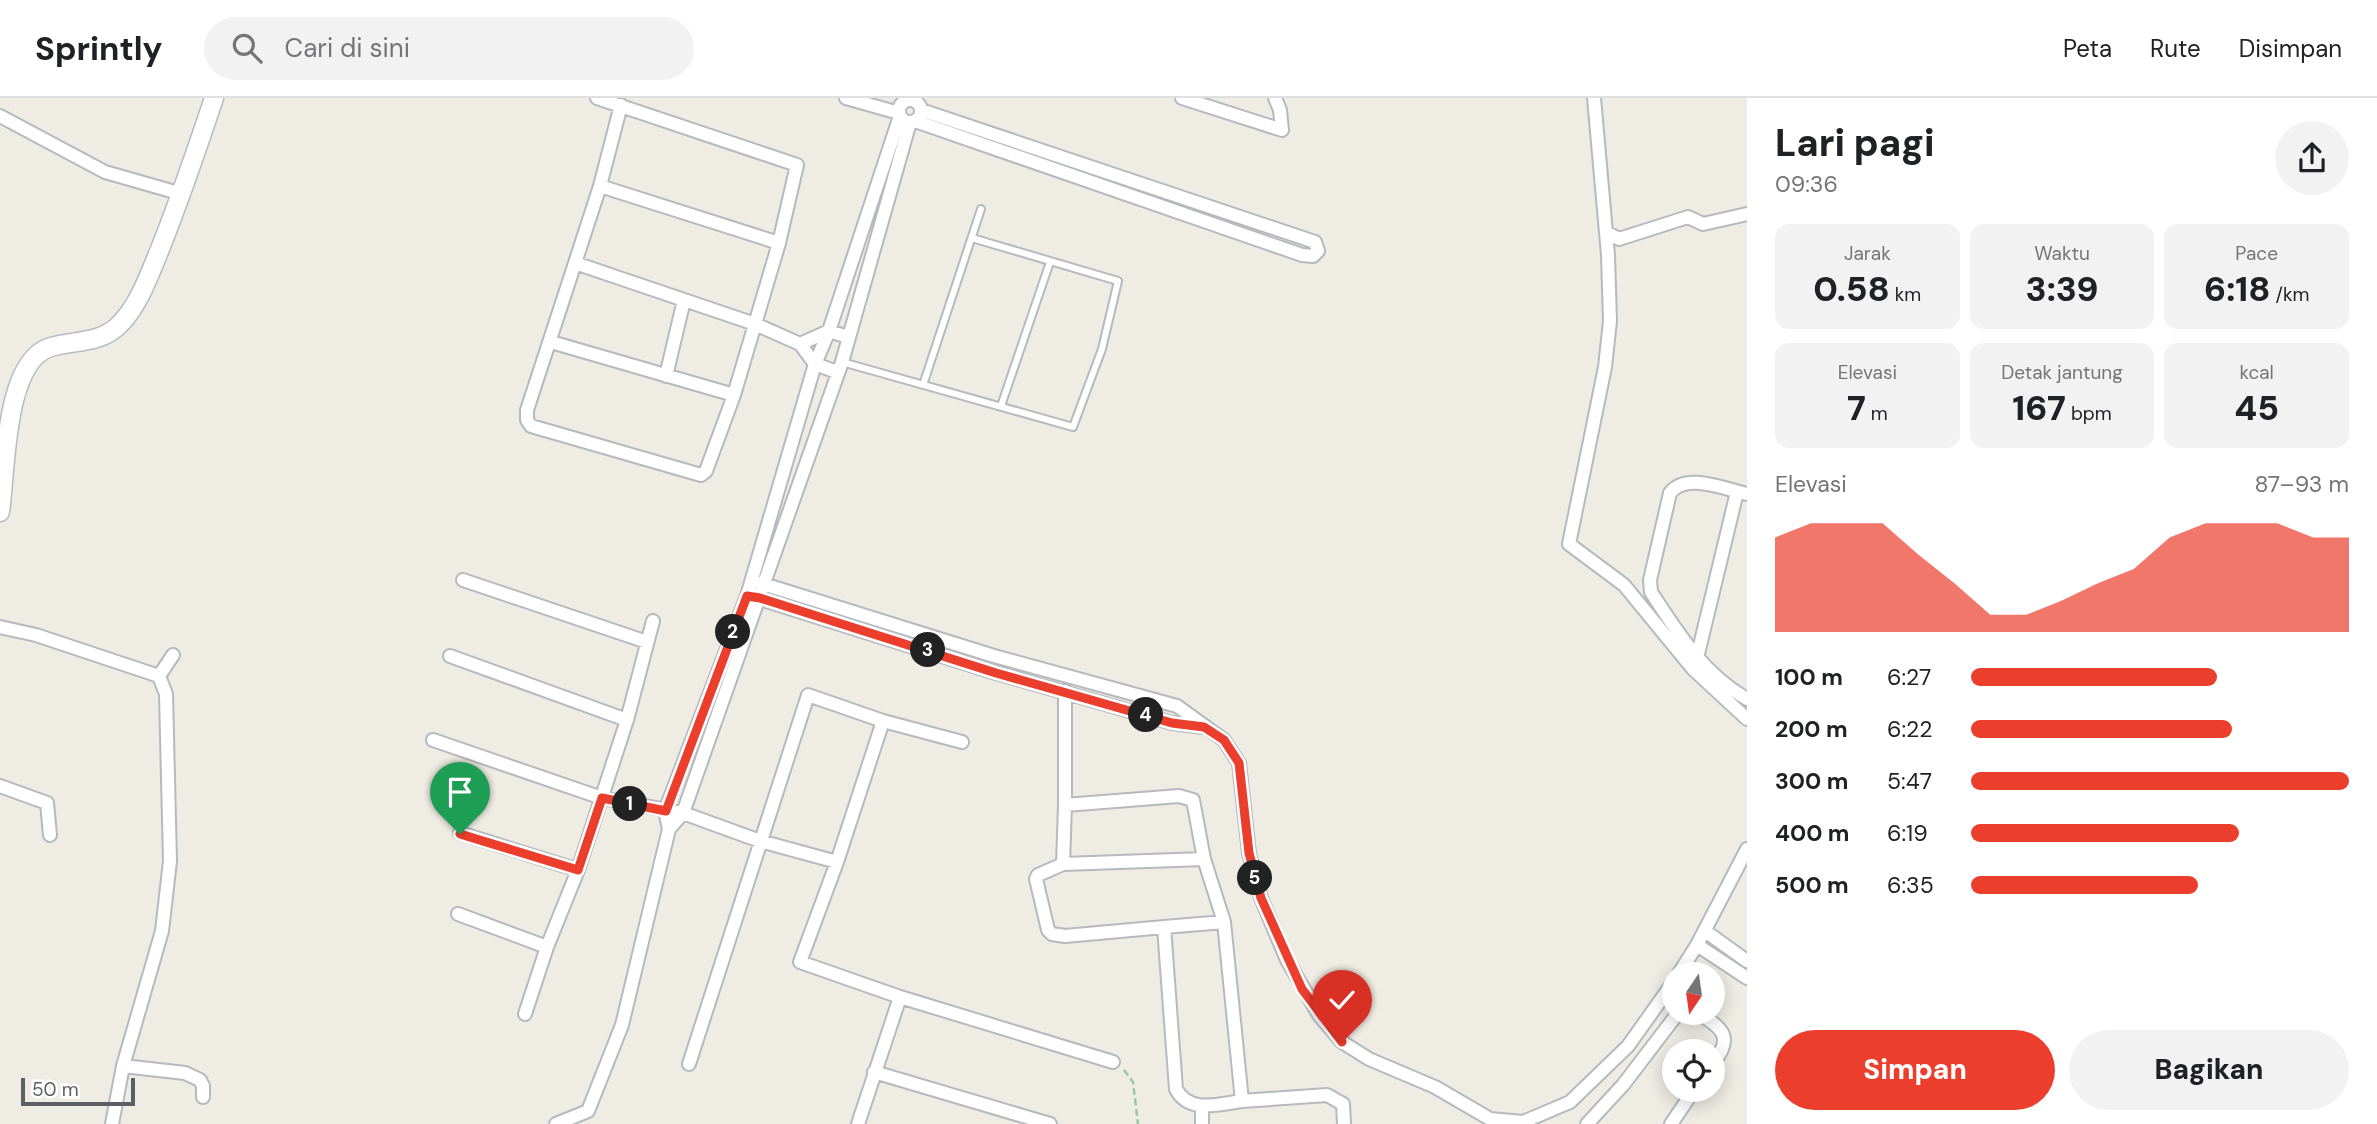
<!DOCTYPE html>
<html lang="id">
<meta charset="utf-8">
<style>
body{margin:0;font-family:"DM Sans",sans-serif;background:#f2f2f2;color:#202124;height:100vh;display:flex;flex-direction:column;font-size:26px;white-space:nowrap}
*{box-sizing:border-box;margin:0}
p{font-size:23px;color:#757577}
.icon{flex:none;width:38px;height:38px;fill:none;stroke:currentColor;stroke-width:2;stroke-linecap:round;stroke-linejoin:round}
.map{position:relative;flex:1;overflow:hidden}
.details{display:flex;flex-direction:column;background:#fff;width:630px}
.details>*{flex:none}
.needle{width:46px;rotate:193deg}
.fabs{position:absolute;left:1662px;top:864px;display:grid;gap:14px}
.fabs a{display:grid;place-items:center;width:63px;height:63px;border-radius:50%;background:#fff;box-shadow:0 4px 18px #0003;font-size:35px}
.scale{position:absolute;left:21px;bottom:18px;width:114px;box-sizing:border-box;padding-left:7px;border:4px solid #5c5f64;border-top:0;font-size:19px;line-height:24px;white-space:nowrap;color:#5c5f64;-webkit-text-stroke:5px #fff;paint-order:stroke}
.pin{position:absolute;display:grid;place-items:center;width:60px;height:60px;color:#fff;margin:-72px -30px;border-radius:50% 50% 50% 0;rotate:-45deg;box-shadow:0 0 7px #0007}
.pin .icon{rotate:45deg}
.km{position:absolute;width:35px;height:35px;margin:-18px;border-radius:50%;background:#222;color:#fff;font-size:19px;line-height:35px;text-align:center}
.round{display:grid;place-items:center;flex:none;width:74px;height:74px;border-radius:37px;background:#f2f2f2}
.head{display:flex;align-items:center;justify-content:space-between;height:119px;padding:0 28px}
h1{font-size:38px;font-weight:800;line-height:52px}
.figures{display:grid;grid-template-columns:repeat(3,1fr);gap:10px;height:119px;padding:7px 28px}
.figures div{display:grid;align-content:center;border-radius:14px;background:#f2f2f2;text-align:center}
.figures b{font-size:35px;font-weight:800}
.figures small{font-size:19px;font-weight:400}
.figures p{font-size:19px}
.chart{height:196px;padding:14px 28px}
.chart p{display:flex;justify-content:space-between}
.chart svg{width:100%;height:126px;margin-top:7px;fill:#ec3e2c;opacity:.7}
.action{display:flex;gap:14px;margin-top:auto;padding:14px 28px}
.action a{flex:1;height:80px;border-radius:42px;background:#ec3e2c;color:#fff;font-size:28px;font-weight:800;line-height:80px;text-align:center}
.action a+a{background:#f2f2f2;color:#202124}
ul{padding:0 28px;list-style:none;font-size:23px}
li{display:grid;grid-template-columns:112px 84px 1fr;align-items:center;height:52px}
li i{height:18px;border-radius:9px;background:#ec3e2c}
header{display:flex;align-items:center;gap:42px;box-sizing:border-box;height:98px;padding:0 35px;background:#fff;border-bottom:2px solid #e0e0e0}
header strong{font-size:33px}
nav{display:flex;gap:38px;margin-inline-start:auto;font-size:24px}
.search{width:490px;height:63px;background:#f2f2f2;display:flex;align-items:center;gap:18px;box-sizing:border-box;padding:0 24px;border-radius:38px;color:#757577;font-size:26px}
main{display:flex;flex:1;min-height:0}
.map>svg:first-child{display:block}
</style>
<header>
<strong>Sprintly</strong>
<div class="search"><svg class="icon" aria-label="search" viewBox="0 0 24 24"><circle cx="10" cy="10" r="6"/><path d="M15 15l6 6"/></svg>Cari di sini</div>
<nav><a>Peta</a><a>Rute</a><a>Disimpan</a></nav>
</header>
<main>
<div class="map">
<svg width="1747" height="1026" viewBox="0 0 1747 1026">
<rect width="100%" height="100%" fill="#efece4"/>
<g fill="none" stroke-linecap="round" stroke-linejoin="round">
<defs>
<path id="service" d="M842,264L1073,329L1102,251L1118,183L972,140
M923,287L981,111
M1001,308L1050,164"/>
<path id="minor" d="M597,0L797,67L779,145L600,88L575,165L755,226L800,246L815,266L837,274
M846,0L899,15
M1182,0L1282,32L1280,12L1275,0
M1594,0L1608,157L1610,223L1605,269L1569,446L1624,487L1693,571L1747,621
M899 13a11 11 0 1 1 22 0a11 11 0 1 1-22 0Z
M0,18L105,74L182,96
M900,18L829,233L815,266L747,498L665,713L669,731L683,715L842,264L910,24
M915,23L1302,157L1313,158L1318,153L1315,144L921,12
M600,88L621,7
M1606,134L1619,141L1688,119L1703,126L1747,116
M575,165L527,312V322L531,328L701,377L706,373L734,297L779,145
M551,244L734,297
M800,246L829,233L848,239
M666,278L684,202
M1747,396C1724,391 1686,374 1670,395L1650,482L1651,494C1678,535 1702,575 1747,601
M463,482L647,544
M760,485L994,558L1177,608L1224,642L1239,665L1249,755L1261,800L1287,862L1319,917L1342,944L1369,961L1435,989L1490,1021L1523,1024L1570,1004L1628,948L1675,882
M754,499L996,575L1172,625L1203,629
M0,529L36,537L159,578L166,596L170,763L162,833L123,968L112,1026
M450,558L627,622
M1697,560L1737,394
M159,578L173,557
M1065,593V707L1179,698L1193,702L1204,761L1224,824L1242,1003L1327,997L1343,1006L1344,1026
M883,623L837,764L800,864L900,899L1113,964
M433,642L602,700L683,715L760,743L837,764
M0,688L47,705L50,737
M1065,707L1063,766L1038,777L1036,781L1048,832L1052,836L1065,838L1164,829
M460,735L578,772
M1063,766L1204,761
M458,816L547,849L578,772L627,622L653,523
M1224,824L1164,829L1176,991C1189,1016 1218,1006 1242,1003
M1705,833L1747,863
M1697,847L1747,880
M1678,877L1697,847L1747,751
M1698,915C1723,930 1734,940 1713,965
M525,916L547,849
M689,966L808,597L883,623L962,644
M123,968L185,975L200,982L203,988V999
M874,974L1050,1026
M556,1026L588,1013L622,927L669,731
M858,1026L900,899
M1202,1026V1008
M1587,1026L1623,987L1678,915
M1671,1026L1694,992"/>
<path id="secondary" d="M0,414C6,373 4,262 51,249C75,242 101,246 120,226C139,207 150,175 160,151C180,101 197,51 214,0"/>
</defs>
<use href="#service" stroke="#b6b9be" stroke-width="10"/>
<use href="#minor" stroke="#b6b9be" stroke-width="16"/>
<use href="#secondary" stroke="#b7bac0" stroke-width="21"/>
<path stroke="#98c8a6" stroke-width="2.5" stroke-dasharray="7 3.5" stroke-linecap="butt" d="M1124,972L1133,984L1138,1026"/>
<use href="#service" stroke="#fff" stroke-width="6"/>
<use href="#minor" stroke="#fff" stroke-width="12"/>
<use href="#secondary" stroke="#fff" stroke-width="18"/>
</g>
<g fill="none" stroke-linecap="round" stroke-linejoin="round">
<defs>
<path id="route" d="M460,736L578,772L602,700L666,713L747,498L760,500L996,575L1172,625L1204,629L1224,642L1239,665L1249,755L1261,800L1302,891L1342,944"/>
</defs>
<use href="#route" stroke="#fff" stroke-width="14"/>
<use href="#route" stroke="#ec3e2c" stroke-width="9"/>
</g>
</svg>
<div class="fabs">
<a><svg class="needle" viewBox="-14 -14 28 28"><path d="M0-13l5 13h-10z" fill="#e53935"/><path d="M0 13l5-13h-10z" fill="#757577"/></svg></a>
<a><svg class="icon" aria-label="locate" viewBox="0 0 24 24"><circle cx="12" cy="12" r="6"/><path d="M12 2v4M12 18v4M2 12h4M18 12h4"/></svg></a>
</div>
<div class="scale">50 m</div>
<div class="pin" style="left:460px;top:736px;background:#1e9e55"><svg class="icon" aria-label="arrive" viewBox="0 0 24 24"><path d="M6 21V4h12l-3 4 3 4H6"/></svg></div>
<div class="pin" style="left:1342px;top:944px;background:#d93025"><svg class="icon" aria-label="check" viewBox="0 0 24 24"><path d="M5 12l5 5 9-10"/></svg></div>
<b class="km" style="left:630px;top:706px">1</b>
<b class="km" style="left:733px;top:534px">2</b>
<b class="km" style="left:928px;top:552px">3</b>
<b class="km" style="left:1146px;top:617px">4</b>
<b class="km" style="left:1255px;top:780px">5</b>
</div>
<section class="details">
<div class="head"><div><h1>Lari pagi</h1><p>09:36</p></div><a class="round"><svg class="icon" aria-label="share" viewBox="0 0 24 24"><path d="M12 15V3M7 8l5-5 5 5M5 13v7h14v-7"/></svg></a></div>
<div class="figures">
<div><p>Jarak</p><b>0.58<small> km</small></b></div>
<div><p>Waktu</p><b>3:39</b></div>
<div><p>Pace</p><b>6:18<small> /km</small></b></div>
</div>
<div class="figures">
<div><p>Elevasi</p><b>7<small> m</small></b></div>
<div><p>Detak jantung</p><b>167<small> bpm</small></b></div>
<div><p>kcal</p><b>45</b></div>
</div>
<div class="chart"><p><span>Elevasi</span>87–93 m</p>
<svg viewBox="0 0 160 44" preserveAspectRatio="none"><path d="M0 44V11L10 6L20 6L30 6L40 17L50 27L60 38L70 38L80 33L90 27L100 22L110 11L120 6L130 6L140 6L150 11L160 11V44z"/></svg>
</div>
<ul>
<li><b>100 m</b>6:27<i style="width:65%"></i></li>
<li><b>200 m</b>6:22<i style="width:69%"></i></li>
<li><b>300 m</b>5:47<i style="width:100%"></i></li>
<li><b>400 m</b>6:19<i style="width:71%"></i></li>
<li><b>500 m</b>6:35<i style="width:60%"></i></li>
</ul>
<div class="action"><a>Simpan</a><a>Bagikan</a></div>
</section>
</main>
